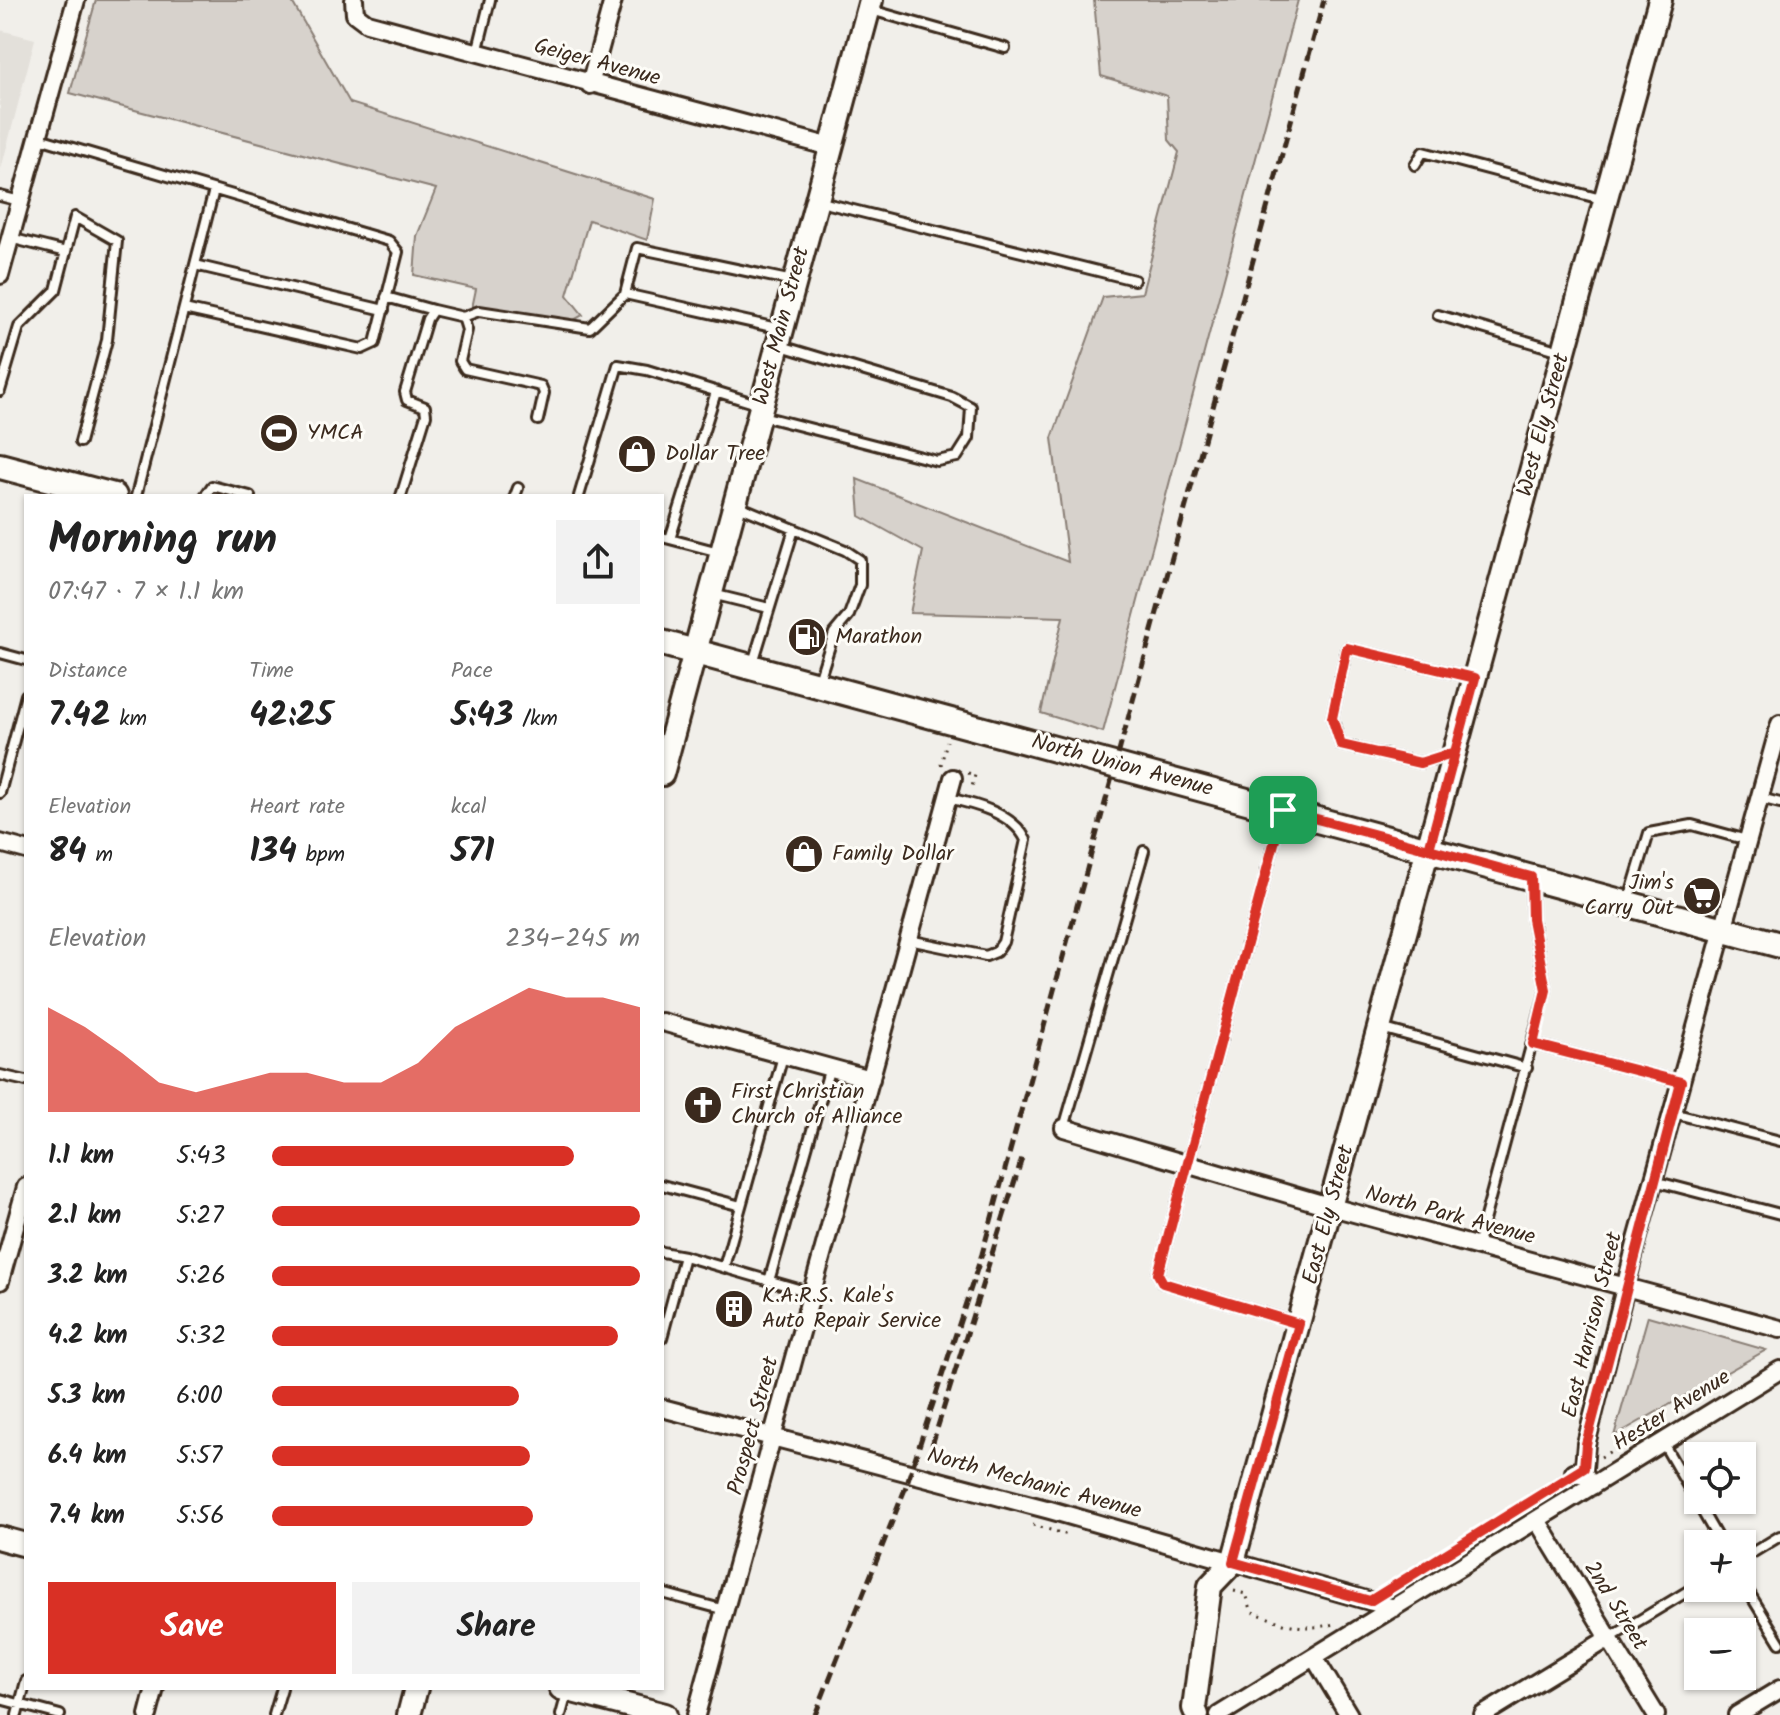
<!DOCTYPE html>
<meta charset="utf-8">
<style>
body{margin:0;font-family:Kalam,sans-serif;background:#f2f2f2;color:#222;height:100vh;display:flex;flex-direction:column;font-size:30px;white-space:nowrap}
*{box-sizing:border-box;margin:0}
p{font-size:26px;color:#767676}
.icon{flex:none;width:44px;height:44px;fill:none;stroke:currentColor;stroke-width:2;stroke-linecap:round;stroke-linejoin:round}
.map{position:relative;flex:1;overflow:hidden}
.details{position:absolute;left:24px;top:494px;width:640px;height:1196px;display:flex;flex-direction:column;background:#fff;border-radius:0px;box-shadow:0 2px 6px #0004}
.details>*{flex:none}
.tools{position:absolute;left:1684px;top:1442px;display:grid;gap:16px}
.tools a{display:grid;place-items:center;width:72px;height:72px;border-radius:0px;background:#fff;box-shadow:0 2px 6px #0004;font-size:40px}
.pin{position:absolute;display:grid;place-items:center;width:68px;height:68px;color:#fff;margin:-34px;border-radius:16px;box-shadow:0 4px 12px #0006}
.round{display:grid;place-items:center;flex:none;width:84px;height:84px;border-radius:0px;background:#f2f2f2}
.summary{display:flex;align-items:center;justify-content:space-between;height:136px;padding:0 24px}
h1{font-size:44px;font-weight:700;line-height:60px}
.stats{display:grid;grid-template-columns:repeat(3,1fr);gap:12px;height:136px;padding:8px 24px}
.stats div{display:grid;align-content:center}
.stats b{font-size:34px;font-weight:700}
.stats small{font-size:22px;font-weight:400}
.stats p{font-size:22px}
.chart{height:224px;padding:16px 24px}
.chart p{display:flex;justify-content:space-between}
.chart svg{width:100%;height:144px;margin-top:8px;fill:#d93025;opacity:.7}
.cta{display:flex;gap:16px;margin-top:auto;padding:16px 24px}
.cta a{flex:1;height:92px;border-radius:0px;background:#d93025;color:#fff;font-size:32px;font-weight:700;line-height:92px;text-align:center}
.cta a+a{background:#f2f2f2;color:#222}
ul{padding:0 24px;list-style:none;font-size:26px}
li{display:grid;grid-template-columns:128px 96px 1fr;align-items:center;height:60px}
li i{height:20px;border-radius:10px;background:#d93025}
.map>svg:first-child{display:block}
</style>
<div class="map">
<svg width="1780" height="1715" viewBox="0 0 1780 1715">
<rect width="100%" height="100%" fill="#f1efea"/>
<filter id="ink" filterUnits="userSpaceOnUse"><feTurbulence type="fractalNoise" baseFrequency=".0125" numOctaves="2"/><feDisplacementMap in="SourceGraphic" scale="16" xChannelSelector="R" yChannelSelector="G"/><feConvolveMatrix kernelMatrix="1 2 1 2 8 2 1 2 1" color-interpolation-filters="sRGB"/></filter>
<g filter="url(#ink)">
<path fill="#e3e0da" d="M0,30L35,39L0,173Z"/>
<path fill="#d7d2cc" stroke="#897e75" stroke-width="2" d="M96,0H291L350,103L655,199L647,240L589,220L567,295L583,315L563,326L472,308L476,289L414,275L417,236L436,189L70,93Z
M1094,0H1298L1103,732L1041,713L1063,617L910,613L923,551L860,516L857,479L1068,562L1052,438L1103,297L1142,293L1179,152L1169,140L1167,96L1101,76Z
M1648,1316L1766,1350L1614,1436Z"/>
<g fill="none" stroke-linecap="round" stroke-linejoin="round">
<defs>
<path id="service" d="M871,10L1005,48
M477,53L490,0
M39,138L389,241L398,252L375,343L362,349L184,309
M1415,165L1423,152L1605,200
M0,196L20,201
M817,201L1134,280
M10,238L66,252
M195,265L384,310
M625,294L637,248L793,281
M386,297L433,310
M1438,315L1564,352
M463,317L479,311L590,328L625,294L781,329
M0,391L19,327L56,290L75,217L117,241L107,340L80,442
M762,416L937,461L957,457L969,438L971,407L952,397L781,346
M136,496L214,190
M205,496L212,486L250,496
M401,496L426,415L425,407L407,400L405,392L427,319L433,310L463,317L467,330L460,361L465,369L541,386L544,393L538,420
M515,496L518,488
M579,496L618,365L647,370L760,405
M736,505L845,550L860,560V585L849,615L834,633L819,680
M662,537L719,552
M670,539L716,392
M712,594L769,608
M0,653L26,660
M752,666L794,529
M1452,753L1420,763L1341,745L1332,718L1347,648L1475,678
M0,793L26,695
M1760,798L1780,803
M1282,814L1158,1274L1163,1283L1296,1323
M1628,903L1649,833L1692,825L1747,840
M909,940L986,956L996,952L1003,942L1026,840C1013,813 975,804 948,798
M1381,1028L1527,1068
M1533,1044L1681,1082
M0,1075L26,1081
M1673,1113L1780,1141
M1064,1128L1144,851
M1654,1181L1780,1214
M662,1185L741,1206
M1477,1247L1546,990L1532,919L1531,882
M662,1252L684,1256
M724,1267L783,1056
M769,1281L830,1067
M662,1338L684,1256L812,1293
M1663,1443L1721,1544
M1742,1559L1780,1536
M1742,1581L1780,1643
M662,1593L725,1610
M1610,1638L1698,1585
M0,1699L60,1715
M17,1715L26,1681
M274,1715L282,1688
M561,1715L567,1693"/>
<path id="minor" d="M354,0L355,14L367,23L831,147
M590,85L613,0
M0,275L76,0
M0,843L26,850
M662,1022L871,1079
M1064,1128L1332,1207L1780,1329
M0,1281L26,1187
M662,1408L1050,1510L1394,1608
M1592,1486L1586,1476L1574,1472L1584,1468L1586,1444L1637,1240L1780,724
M1537,1520L1656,1715
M1314,1657L1349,1715
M148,1715L155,1688
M696,1715L953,778
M1219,1715L1780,1370
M1483,1715L1609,1638
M1737,1715L1780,1689"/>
<path id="tertiary" d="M662,774L871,0
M0,1538L26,1545
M561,1688L665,1715
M409,1715L416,1688
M1197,1715L1194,1708L1210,1586L1233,1562L1660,0"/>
<path id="secondary" d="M0,466L114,496
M662,643L1780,945"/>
</defs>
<use href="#service" stroke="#3b2a1e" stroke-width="14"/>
<use href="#minor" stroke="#3b2a1e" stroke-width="22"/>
<use href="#tertiary" stroke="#3b2a1e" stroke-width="28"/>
<use href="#secondary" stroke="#3b2a1e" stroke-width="30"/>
<path stroke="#3b2a1e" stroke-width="3" stroke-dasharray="2 6" stroke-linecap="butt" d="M941,765L947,741
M968,773L975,775L971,791
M1601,1457L1664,1419
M1033,1525L1068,1535
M1418,1571L1560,1481
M1234,1591L1246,1594L1252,1612C1284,1623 1299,1632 1334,1624"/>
<use href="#service" stroke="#fdfcf7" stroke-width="8"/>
<use href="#minor" stroke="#fdfcf7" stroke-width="16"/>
<use href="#tertiary" stroke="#fdfcf7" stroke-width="22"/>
<use href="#secondary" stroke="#fdfcf7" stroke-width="24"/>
<path stroke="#3b2a1e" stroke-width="5" stroke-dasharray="12 6" stroke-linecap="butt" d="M932,1445L1022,1158
M815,1715L905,1489L982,1254L1324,0"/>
</g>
</g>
<g fill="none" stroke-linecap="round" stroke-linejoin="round" filter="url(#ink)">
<defs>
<path id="route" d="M1283,810L1158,1274L1163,1283L1299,1324L1233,1562L1370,1601L1584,1468L1586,1444L1681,1082L1533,1044L1546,990L1532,919L1531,877L1429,849L1475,678L1347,648L1332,718L1341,745L1420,763L1455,752L1429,849L1283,810"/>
</defs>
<use href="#route" stroke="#fff" stroke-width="16"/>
<use href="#route" stroke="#d93025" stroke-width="10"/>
</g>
<defs>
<symbol id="stadium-disc" viewBox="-11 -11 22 22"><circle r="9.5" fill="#3b2a1e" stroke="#fdfcf7"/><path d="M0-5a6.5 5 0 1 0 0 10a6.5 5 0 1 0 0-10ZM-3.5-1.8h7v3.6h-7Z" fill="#fff"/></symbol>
<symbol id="shop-disc" viewBox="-11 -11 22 22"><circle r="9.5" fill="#3b2a1e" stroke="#fdfcf7"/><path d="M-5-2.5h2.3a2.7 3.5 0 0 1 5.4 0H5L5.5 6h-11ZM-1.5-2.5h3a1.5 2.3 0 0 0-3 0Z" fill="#fff"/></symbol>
<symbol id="fuel-disc" viewBox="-11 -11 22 22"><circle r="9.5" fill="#3b2a1e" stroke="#fdfcf7"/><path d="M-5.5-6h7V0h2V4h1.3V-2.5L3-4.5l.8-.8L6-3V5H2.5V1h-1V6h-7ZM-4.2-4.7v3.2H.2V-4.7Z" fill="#fff"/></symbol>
<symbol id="supermarket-disc" viewBox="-11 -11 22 22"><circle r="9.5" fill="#3b2a1e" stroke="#fdfcf7"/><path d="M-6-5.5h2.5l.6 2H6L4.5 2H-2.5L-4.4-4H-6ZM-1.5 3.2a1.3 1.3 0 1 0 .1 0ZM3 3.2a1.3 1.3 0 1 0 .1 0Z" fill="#fff"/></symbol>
<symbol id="church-disc" viewBox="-11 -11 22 22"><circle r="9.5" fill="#3b2a1e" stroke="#fdfcf7"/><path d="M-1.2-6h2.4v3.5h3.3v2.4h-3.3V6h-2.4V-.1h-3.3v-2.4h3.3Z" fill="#fff"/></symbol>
<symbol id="building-disc" viewBox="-11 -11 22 22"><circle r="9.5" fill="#3b2a1e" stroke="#fdfcf7"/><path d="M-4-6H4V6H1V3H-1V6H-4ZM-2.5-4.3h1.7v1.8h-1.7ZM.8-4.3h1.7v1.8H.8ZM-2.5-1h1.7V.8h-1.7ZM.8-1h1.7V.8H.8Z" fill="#fff"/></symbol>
</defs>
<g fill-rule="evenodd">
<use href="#stadium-disc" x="257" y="411" width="44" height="44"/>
<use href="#shop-disc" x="615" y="432" width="44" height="44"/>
<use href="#fuel-disc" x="785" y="615" width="44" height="44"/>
<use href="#shop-disc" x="782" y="832" width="44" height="44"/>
<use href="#supermarket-disc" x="1680" y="874" width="44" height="44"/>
<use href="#church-disc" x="681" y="1083" width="44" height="44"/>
<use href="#building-disc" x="712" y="1287" width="44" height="44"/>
</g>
<g text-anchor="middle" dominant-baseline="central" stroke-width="6" stroke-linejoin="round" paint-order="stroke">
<g font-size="22" fill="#3b2a1e" stroke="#fdfcf7">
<text transform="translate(597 63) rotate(15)">Geiger Avenue</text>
<text transform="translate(782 326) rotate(-75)">West Main Street</text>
<text transform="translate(1544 425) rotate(-75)">West Ely Street</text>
<text transform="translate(1122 766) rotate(15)">North Union Avenue</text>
<text transform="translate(1329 1215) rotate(-75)">East Ely Street</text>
<text transform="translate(1450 1216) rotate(15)">North Park Avenue</text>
<text transform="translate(1593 1325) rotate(-76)">East Harrison Street</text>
<text transform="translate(1672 1411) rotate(-32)">Hester Avenue</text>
<text transform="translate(754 1426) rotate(-75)">Prospect Street</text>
<text transform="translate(1034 1484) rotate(15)">North Mechanic Avenue</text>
<text transform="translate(1615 1606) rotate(58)">2nd Street</text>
</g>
<g font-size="22" fill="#3b2a1e" stroke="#fdfcf7" text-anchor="start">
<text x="307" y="433">YMCA</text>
<text x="665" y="454">Dollar Tree</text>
<text x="835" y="637">Marathon</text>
<text x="832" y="854">Family Dollar</text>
<text x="1674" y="883" text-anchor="end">Jim's<tspan x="1674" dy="25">Carry Out</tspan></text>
<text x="731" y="1092">First Christian<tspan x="731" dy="25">Church of Alliance</tspan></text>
<text x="762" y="1296">K.A.R.S. Kale's<tspan x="762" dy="25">Auto Repair Service</tspan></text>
</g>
</g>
</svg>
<div class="tools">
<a><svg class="icon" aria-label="locate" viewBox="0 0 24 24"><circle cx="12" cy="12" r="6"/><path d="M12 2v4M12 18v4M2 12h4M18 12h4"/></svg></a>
<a>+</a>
<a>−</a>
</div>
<div class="pin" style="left:1283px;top:810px;background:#1e9e55"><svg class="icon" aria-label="arrive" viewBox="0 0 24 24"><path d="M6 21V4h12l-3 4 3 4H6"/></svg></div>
<section class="details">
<div class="summary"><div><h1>Morning run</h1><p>07:47 · 7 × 1.1 km</p></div><a class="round"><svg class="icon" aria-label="share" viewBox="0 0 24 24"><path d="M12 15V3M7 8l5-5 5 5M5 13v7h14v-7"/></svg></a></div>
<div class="stats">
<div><p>Distance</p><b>7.42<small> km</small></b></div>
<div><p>Time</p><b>42:25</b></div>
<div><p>Pace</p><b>5:43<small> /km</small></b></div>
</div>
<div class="stats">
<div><p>Elevation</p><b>84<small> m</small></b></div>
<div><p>Heart rate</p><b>134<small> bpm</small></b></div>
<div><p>kcal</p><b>571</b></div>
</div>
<div class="chart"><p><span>Elevation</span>234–245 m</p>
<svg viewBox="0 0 160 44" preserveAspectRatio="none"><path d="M0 44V12L10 18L20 26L30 35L40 38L50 35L60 32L70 32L80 35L90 35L100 29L110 18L120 12L130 6L140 9L150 9L160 12V44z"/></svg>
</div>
<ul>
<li><b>1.1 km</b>5:43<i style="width:82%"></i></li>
<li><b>2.1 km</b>5:27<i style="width:100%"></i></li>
<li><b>3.2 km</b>5:26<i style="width:100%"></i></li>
<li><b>4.2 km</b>5:32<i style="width:94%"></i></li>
<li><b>5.3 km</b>6:00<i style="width:67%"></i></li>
<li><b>6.4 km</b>5:57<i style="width:70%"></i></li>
<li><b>7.4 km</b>5:56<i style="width:71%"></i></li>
</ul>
<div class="cta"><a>Save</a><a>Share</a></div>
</section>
</div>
